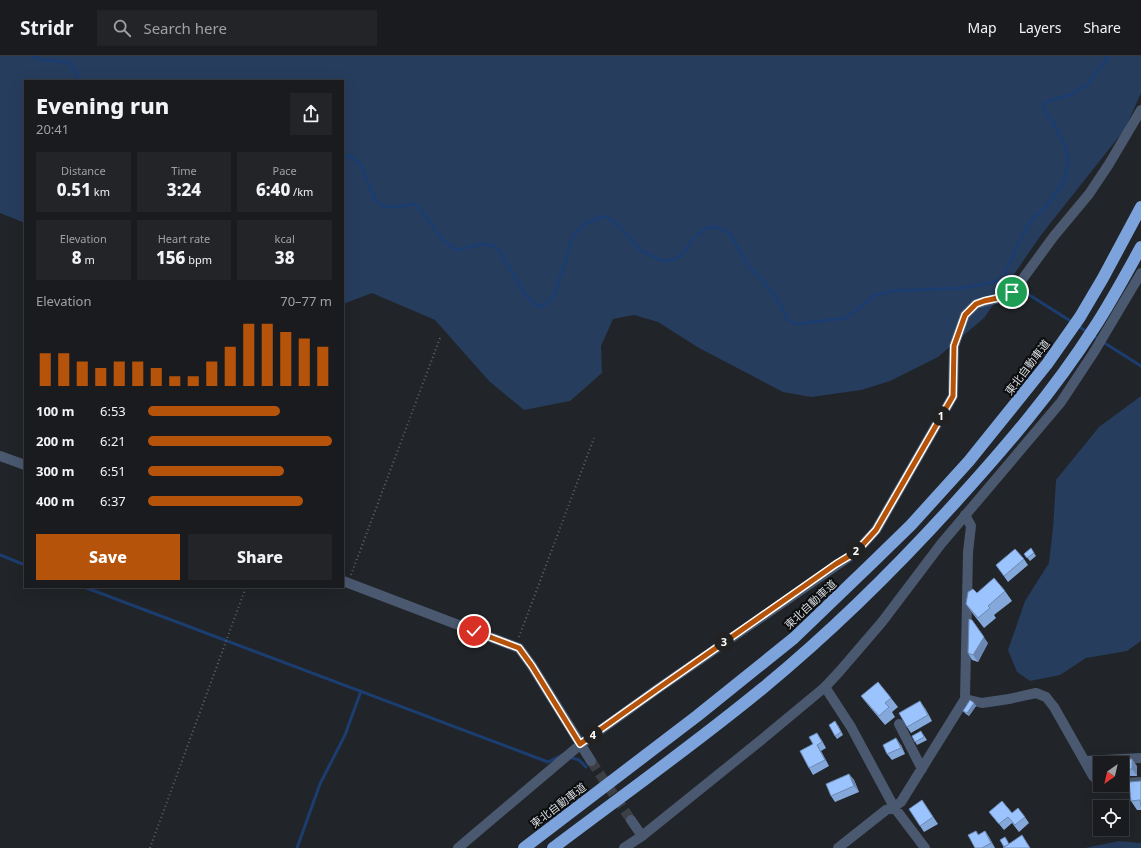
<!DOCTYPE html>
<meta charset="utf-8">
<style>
body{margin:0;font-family:"Noto Sans","Noto Sans JP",sans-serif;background:#222427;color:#f1f3f6;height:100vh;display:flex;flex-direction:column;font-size:15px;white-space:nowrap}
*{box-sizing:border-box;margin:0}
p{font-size:13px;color:#9fa1a4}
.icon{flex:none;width:22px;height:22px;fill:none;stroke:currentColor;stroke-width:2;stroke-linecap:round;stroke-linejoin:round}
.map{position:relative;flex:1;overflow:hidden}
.side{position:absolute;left:24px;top:24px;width:320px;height:508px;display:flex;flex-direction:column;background:#191b1e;border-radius:0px;box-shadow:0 4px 16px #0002,0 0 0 1px #37393c}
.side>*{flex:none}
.needle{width:26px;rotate:214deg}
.buttons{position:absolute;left:1093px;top:700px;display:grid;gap:8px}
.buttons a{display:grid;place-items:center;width:36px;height:36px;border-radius:0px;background:#191b1e;box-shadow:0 4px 16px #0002,0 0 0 1px #37393c;font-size:20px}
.pin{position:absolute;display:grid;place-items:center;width:34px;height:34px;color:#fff;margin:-17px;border:2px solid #fff;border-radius:50%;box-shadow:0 1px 4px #0007}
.km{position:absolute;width:20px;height:20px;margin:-10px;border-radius:50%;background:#222;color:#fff;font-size:11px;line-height:20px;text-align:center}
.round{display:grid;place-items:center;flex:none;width:42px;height:42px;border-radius:0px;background:#222427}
.overview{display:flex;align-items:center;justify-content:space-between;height:68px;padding:0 12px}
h1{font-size:22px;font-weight:800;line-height:30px}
.stats{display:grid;grid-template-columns:repeat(3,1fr);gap:6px;height:68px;padding:4px 12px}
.stats div{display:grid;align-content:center;border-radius:0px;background:#222427;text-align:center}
.stats b{font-size:17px;font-weight:800}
.stats small{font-size:11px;font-weight:400}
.stats p{font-size:11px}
.chart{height:112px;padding:8px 12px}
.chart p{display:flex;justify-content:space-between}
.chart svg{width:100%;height:72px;margin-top:4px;stroke:#b45309;stroke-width:6}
.primary-button{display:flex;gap:8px;margin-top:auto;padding:8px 12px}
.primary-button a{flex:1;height:46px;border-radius:0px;background:#b45309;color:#fff;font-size:16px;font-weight:800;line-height:46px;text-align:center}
.primary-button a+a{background:#222427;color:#f1f3f6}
ul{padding:0 12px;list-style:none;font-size:13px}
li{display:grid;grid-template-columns:64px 48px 1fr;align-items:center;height:30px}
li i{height:10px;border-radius:5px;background:#b45309}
header{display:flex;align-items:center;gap:24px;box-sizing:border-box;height:56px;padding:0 20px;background:#191b1e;border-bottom:1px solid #37393c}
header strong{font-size:19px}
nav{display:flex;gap:22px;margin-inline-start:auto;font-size:14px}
.search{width:280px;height:36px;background:#222427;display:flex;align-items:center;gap:10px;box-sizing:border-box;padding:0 14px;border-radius:0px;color:#9fa1a4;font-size:15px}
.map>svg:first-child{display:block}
</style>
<header>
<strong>Stridr</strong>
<div class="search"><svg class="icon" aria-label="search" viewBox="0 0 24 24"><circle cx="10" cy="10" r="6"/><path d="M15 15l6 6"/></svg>Search here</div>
<nav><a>Map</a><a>Layers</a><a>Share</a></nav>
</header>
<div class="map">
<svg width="1141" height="792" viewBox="0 0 1141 792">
<rect width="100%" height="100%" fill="#212428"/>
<path fill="#273d5e" d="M0,0H1141V37L1125,73L1041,179L984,262L938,301L890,325L861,334L811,341L783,336L699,292L658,266L634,259L613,263L601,290L602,317L570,345L524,354L489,325L435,264L372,237L343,248V25H25V167L0,157Z
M1141,340V585L1127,595L1086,602L1060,619L1030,625L1017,616L1008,594L1025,545L1049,507L1053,472L1056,424L1099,371Z
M1119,785L1141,787V792H1085Z"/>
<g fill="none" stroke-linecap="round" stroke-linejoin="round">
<path stroke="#1c3d6f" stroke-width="3" d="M33,0L41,4L70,6L80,25
M343,102L350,100L361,109L375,144L383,150L396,151L414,148C427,157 430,168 440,180C444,186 451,190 457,194C470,191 487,184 498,193L525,238L534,248L541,251L549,246L555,237L573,180L586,167L603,160L612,164L620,171L640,194L662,205L673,204L682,199L694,182L706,172L717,171L730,178L749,211L762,223L776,242L788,264L797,268L846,262L876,239L892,235L961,232L986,228L1004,223L1072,266
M1004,223L1006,215C1014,199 1020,182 1029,168C1033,161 1041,156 1046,150C1053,141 1063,129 1066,119C1074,95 1054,70 1043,51L1045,46L1070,39L1088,28L1109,0
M1077,269L1087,276
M1092,279L1141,310
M0,499L25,509
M84,531L548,706L562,699
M569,701L579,704L586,711
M297,792L320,728L345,679L361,635"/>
<path stroke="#3c3f43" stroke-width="10" stroke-dasharray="10 5" stroke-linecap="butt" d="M591,705L631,764"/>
<path stroke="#606367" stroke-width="2" stroke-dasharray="1 3" stroke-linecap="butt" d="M351,519L440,282
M519,581L594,382
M150,792L246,531"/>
<path stroke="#4a5970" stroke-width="10" d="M0,400L25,409
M343,525L519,592L532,610L591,705
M825,631L851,671L894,751L925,792
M965,643L982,647L1009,643L1036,637L1046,641L1054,651L1093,720L1097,724L1100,725
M899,668L922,713
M1085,705L1141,702
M1122,727L1141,726
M631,764L642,780
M458,792L581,688L656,634L856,496L876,474L953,340L954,290L965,259L976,248L1007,240L1013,236L1054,180L1089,138L1109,108L1141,54
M838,792L886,754L894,751L901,746L965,643L968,496L971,470L965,459"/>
<path stroke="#4a5970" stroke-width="10" d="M624,792L642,780L760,685L825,631L839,616L882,566L941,488L1061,346L1094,296L1141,217"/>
<path stroke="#7da3dd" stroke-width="12" d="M524,792L697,660L794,582L872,507L911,469L969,405L1047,308L1080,261L1103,222L1141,151
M553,792C623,739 695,688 763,632C831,576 894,514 953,449C1004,393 1053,336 1094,272C1111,246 1126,218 1141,191"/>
</g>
<path fill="#85a8da" d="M1031,492L1036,500L1030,505L1024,498Z
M1024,503L1028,509L1008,526L996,509Z
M1005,535L1012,545L994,559L996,562L984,572L973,558L966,548L977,537Z
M988,587L978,606L972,604L968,597Z
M861,640L891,642L898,651L892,656L895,661L885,669L868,649Z
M974,647L976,650L969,660L966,658L963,655Z
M925,652L932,665L911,677L907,671Z
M838,669L843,679L837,683L835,680Z
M923,678L927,684L917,689L912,680Z
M821,683L826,692L821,695L829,710L813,719L809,712L813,688Z
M901,689L905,698L892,704L887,698Z
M1122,707L1137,710V720H1122Z
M849,718L854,724L859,736L835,746L831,740Z
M1141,725V754H1137L1131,745Z
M922,744L938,768L924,776L920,770Z
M989,756L1012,757L1025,761L1029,767L1019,776L1012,767L1004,774Z
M976,775L979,779L985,775L989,781L995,792H975Z"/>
<path fill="#6c88b2" d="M972,564L988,587L978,606L973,599Z
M920,645L925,652L932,665L928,659Z
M974,647L976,650L969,660L967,657Z
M817,677L821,683L826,692L822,686Z
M896,682L901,689L905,698L901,692Z
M817,689L821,695L829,710L825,704Z
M1132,703L1137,710V720L1132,713Z
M849,718L854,724L859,736L854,730Z
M985,775L989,781L995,792L991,787Z"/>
<path fill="#9bc3fe" stroke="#6c88b2" d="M1031,492L1034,497L1027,502L1024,498Z
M1015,493L1024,503L1004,520L996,509Z
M994,522L1005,535L988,550L990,552L978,562L966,548L968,536L973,533L977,537Z
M969,563L972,564L984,581L973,599L968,597Z
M878,626L891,642L885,647L889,651L879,660L861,640Z
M970,644L974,647L967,657L963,655Z
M920,645L928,659L907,671L899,657Z
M835,665L841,676L835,680L829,669Z
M921,675L924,681L915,686L912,680Z
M817,677L822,686L817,689L825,704L809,712L800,695L813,688L809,681Z
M896,682L901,692L887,698L883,689Z
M1132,703V713L1122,714V707H1110V704Z
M849,718L854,730L831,740L826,728Z
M1141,725V751L1140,744L1131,745L1129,726Z
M922,744L933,761L920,770L909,753Z
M1002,745L1012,757L1018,752L1025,761L1015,769L1008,761L999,768L989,756Z
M976,775L978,779L985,775L991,787L982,792H975L968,779Z
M1022,779L1030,792H1003Z
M1005,781L1009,788L1004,791L1000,784Z"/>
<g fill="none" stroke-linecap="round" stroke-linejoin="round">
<defs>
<path id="route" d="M474,575L519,592L532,610L580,688L656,634L836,508L856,496L876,474L953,340L954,290L965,259L976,248L984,245L1007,240L1012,236"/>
</defs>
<use href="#route" stroke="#fff" stroke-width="8"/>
<use href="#route" stroke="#b45309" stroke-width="5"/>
</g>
<g text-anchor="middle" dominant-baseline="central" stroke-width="4" stroke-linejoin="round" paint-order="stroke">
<g font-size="11" fill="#d8dadd" stroke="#0b0d0f">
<text transform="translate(1027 311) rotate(-53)">東北自動車道</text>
<text transform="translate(810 548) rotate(-43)">東北自動車道</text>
<text transform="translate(558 749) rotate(-37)">東北自動車道</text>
</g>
</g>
</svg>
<div class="buttons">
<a><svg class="needle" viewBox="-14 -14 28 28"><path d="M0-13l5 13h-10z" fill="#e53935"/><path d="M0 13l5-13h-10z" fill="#9fa1a4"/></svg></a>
<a><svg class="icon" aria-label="locate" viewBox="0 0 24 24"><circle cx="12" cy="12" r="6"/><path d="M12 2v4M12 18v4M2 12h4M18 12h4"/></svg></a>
</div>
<div class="pin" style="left:1012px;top:236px;background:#1e9e55"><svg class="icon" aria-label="arrive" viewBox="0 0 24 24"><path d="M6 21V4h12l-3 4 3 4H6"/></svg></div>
<div class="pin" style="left:474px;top:575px;background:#d93025"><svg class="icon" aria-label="check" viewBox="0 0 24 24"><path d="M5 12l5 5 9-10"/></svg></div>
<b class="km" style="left:941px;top:360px">1</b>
<b class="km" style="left:856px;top:495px">2</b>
<b class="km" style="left:724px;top:586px">3</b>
<b class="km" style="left:593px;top:679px">4</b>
<section class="side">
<div class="overview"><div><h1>Evening run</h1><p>20:41</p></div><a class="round"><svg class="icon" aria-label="share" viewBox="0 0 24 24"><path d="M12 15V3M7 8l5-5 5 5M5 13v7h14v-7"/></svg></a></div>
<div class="stats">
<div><p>Distance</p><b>0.51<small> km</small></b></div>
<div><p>Time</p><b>3:24</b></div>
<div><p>Pace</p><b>6:40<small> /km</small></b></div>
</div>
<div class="stats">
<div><p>Elevation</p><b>8<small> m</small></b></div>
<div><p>Heart rate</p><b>156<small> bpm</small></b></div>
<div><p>kcal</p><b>38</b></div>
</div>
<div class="chart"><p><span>Elevation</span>70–77 m</p>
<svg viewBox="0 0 160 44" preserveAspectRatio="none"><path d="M5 44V24M15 44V24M25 44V29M35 44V33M45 44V29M55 44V29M65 44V33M75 44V38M85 44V38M95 44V29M105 44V20M115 44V6M125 44V6M135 44V11M145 44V15M155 44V20"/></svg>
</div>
<ul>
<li><b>100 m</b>6:53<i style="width:72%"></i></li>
<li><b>200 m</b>6:21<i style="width:100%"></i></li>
<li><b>300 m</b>6:51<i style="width:74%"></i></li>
<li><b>400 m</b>6:37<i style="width:84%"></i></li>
</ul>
<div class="primary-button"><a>Save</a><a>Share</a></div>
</section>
</div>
